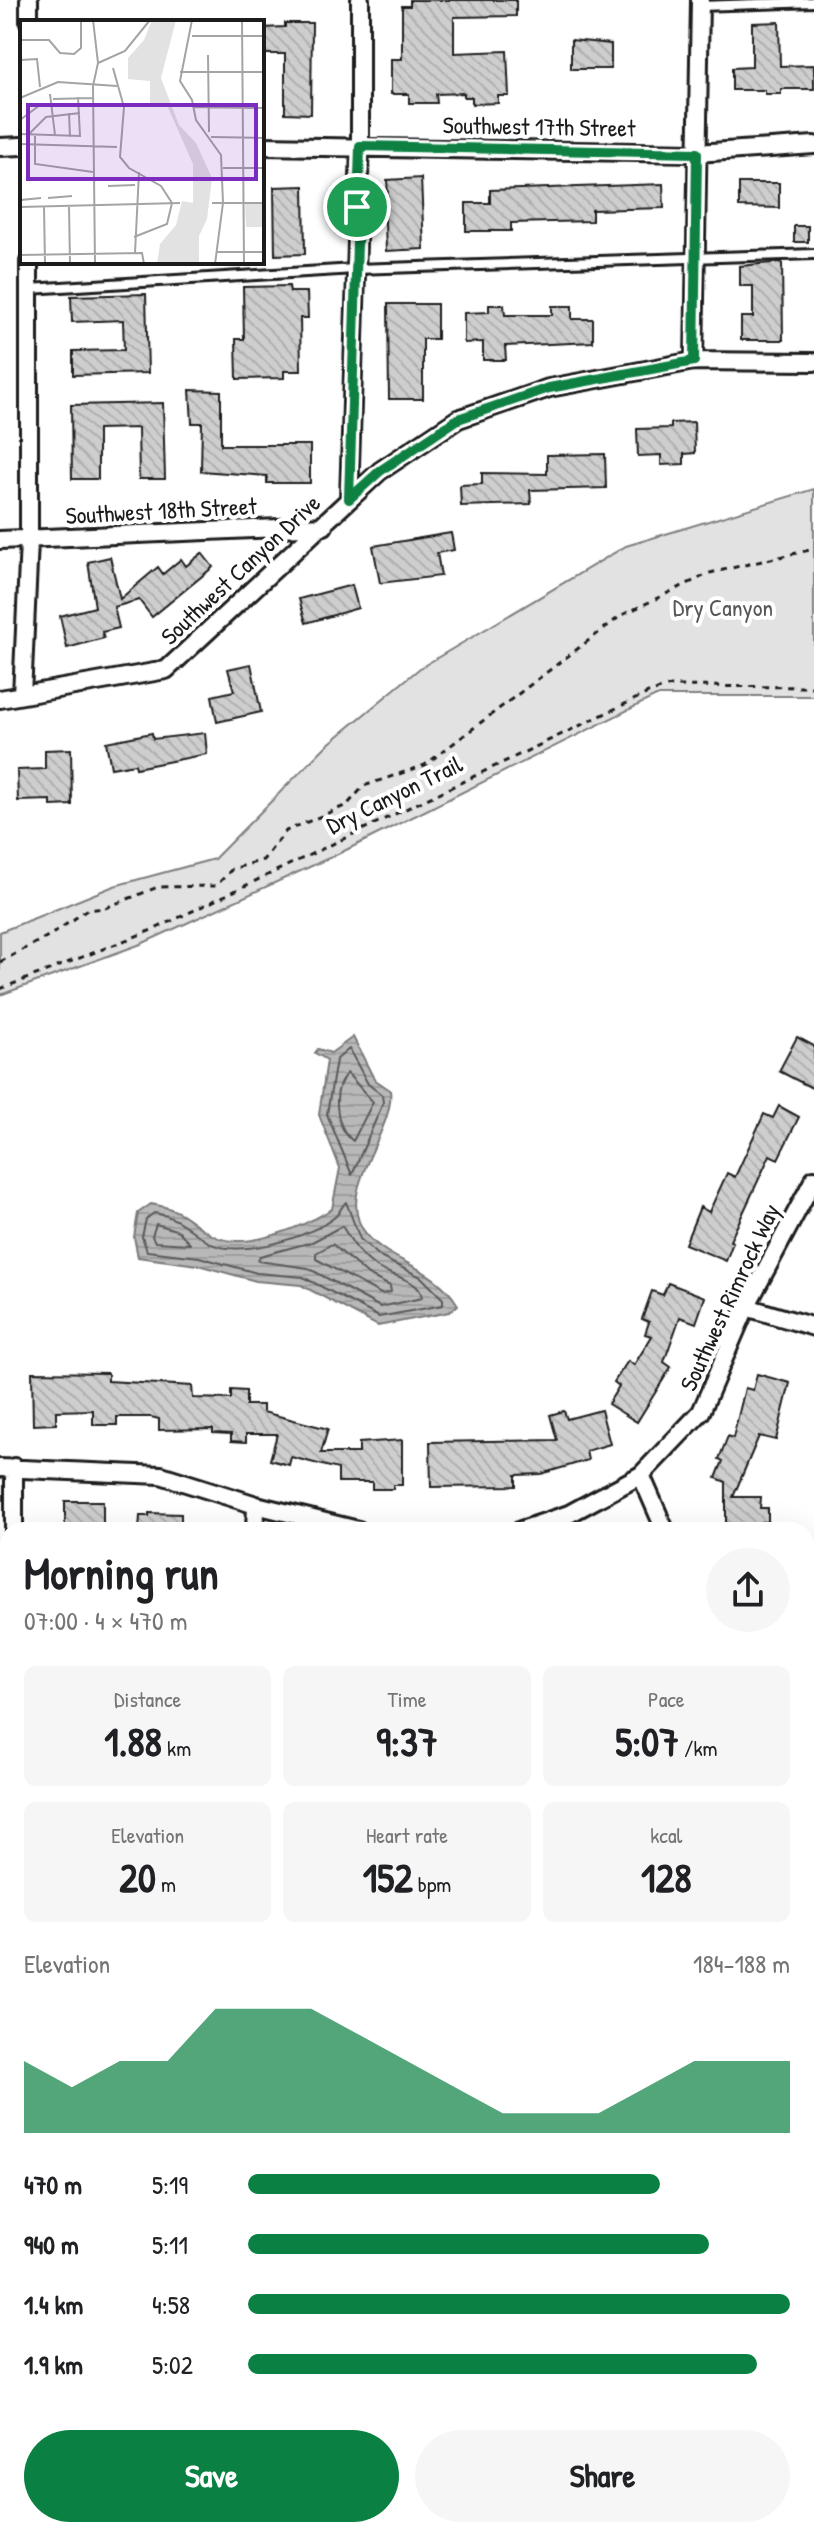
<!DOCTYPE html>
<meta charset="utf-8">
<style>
body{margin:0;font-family:"Patrick Hand",sans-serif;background:#f6f6f6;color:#202124;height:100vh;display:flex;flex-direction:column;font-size:30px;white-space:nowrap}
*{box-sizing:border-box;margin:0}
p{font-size:26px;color:#757577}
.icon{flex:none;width:44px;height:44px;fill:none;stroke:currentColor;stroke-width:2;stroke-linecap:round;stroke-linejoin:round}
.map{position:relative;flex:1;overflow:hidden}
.panel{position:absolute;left:0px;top:1522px;width:814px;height:1016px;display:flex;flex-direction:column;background:#fff;border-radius:24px 24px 0 0;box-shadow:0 8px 32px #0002}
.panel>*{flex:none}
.pin{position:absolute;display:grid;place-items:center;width:68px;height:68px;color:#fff;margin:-34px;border:4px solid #fff;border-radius:50%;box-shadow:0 2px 8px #0007}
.round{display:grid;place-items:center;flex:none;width:84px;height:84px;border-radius:42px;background:#f6f6f6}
.overview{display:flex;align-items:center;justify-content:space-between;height:136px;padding:0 24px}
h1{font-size:44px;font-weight:800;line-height:60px}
.metrics{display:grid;grid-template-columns:repeat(3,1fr);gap:12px;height:136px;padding:8px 24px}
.metrics div{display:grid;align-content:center;border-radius:12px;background:#f6f6f6;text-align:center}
.metrics b{font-size:40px;font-weight:800}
.metrics small{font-size:22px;font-weight:400}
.metrics p{font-size:22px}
.chart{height:224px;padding:16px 24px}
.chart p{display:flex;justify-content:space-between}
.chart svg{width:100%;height:144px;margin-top:8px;fill:#0b8043;opacity:.7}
.action{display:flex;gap:16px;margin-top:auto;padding:16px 24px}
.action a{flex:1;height:92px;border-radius:48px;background:#0b8043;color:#fff;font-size:32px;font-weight:800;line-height:92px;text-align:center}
.action a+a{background:#f6f6f6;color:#202124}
ul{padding:0 24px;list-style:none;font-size:26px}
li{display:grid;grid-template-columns:128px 96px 1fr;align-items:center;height:60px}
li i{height:20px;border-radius:10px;background:#0b8043}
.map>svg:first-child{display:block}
</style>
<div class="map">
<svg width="814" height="2538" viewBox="0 0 814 2538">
<defs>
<pattern id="water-rules" width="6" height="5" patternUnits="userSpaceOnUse" patternTransform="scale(2)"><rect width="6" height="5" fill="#b8b8b8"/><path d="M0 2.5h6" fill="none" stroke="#9e9e9e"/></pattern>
<pattern id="building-back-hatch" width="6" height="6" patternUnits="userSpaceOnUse" patternTransform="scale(2)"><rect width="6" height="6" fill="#cecece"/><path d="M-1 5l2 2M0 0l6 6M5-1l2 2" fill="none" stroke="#b0b0b0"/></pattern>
</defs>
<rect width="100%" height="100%" fill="#fff"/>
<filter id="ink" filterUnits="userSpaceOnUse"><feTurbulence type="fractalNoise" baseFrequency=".0125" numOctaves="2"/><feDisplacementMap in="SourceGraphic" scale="16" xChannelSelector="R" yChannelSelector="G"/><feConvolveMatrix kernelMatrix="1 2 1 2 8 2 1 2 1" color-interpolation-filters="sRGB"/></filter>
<g filter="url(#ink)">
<path fill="#e2e2e2" stroke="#7f7f7f" stroke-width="2" d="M814,489V696H656L340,853L141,944L0,995V932L114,886L214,859L326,746L420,668L626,546Z"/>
<path fill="url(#water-rules)" stroke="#7a7a7a" stroke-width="2" d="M353,1037L374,1079L390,1090C396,1132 331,1193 367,1235C392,1264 435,1266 458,1305L449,1312L378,1326L301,1285L256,1281L198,1265L138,1257L134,1237L138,1213L151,1204C186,1210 186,1220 212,1235C244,1253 304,1226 332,1209L340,1168L319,1115L327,1060L315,1053L318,1049L331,1053Z
M8,1846V1934L0,1938V1847Z"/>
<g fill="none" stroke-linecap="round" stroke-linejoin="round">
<path stroke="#5a5a5a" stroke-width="2" d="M349,1049L368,1084L382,1095L383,1103L352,1175L327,1114L336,1060Z
M347,1073L373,1102L353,1141C335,1127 331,1090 347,1073Z
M346,1202L360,1239L382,1258L421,1277L443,1299V1305L379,1317L303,1277L257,1273L199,1257L147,1251L142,1237L146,1219L154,1213C179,1217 188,1229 208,1242C236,1260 312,1237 336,1216C341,1211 341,1206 346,1202Z
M156,1224L179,1231L190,1244L155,1242L152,1236Z
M342,1226C352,1242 360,1257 378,1268C392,1276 421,1280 422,1298L380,1307L308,1268L258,1261L260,1256L312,1242Z
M332,1244L368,1275L390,1286L391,1292L381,1294L316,1259V1253Z"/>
</g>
<path fill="url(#building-back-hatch)" stroke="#1c1c1c" stroke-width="2" d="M410,0H516V16L454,17V53L507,51L509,96H498V103L472,104V97H464V93L436,94L437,103H409V94H391V59H402V6H410Z
M779,22L780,66L814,65V89H781V94H765V90H732V68L752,67V23Z
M285,23H312L311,114L285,113V54H262V28L285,27Z
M571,40L611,44V69H571Z
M421,178L424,249L386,251L384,195H388L387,180Z
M739,183H779V208L739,207Z
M663,184L664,208L592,210V221L511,223V231H466V203H490V190Z
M304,186L305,254L275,255L274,187Z
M794,226H808V242H794Z
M782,262L783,340H741V317H753V286H740V266Z
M289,286L290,292H307L308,318H300L301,371H284V378L237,379L236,339H244L243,287Z
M146,294L148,373L73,375V351L124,350L123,320L72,322L71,296Z
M388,304H437V339H423V399H389Z
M489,305H504L505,315H552V306H572V319H593V342L505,346L506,360H483V342L464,343V313L489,312Z
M190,390L221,391V445H310V483H267V476L201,471L202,423H192Z
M163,403L165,479H139L138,428L98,429V479H72L71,405Z
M694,422L695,453L684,454V464L661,465V455L638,456L637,429L671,428V423Z
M605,454L606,488L530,490L531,504L461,506L460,485L482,484V473L547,474V455Z
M451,533L454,550L437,553L441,576L380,583L373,546Z
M202,553L213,567L152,617L139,600L114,607L119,628L102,632L104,638L67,648L60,616L95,607L88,562L110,557L120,599L158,567L163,574L181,559L186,566Z
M352,585L358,608L306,623L299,599Z
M251,664L261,712L217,722L212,696L234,691L228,669Z
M152,733L153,739L205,733L207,754L136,768L135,764L111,768L106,742Z
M71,749L72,805L51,806V800L18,801L17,770L45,769V750Z
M797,1037L814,1046V1089L779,1071Z
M779,1106L799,1117L778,1159L770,1155L730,1241L733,1242L726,1261L685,1244L700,1207L709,1212L727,1173L735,1177L764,1114L773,1118Z
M668,1283L705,1297L696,1323L680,1317L664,1362L671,1367L637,1422L608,1404L619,1386L614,1382L628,1361L634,1365L652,1336L645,1334L649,1322L642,1319L652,1291L663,1295Z
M32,1372L108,1373V1381L192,1386L193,1398L231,1399V1390L246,1391V1405H263V1412L328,1429L321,1453H359V1443L402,1440V1485H393V1489H372V1482H338V1469L291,1457L289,1465L270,1460L277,1434H246V1442L231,1441V1434L213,1433V1429L159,1430V1419L151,1417H117V1425H93V1410L56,1411V1424L33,1425Z
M757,1374L790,1383L776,1440L759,1436L733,1497H761L760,1508H768V1522H760V1530H726V1482L716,1478L723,1461L719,1459L728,1436L733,1438L745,1388L753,1390Z
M601,1410L610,1444L586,1451L588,1460L541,1474L516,1475V1486L431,1487L430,1442L557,1440L550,1415L564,1411L567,1419Z
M65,1501H103V1530H65Z
M149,1513L181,1514V1530H139L140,1516H149Z"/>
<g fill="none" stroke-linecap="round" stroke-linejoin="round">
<defs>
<path id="service" d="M700,6L814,2
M29,289L355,269L814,254"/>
<path id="minor" d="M29,22V0
M262,146L697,153L814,145
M0,147L22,146
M694,361L700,0
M349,499L360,146V0
M0,540L324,526
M22,695L29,541V262
M0,699L166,670L380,471L458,419L549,388L694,361L814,362
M746,1307L814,1327
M14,1467V1530
M0,1468L161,1475L256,1505L358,1530
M641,1475L665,1530
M255,1530L256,1505
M521,1530L569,1514L641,1475L701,1412L746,1307L814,1179
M0,1978L8,1976
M0,2242H8
M0,2400L8,2396
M0,2422L8,2436
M79,2530L87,2538
M288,2530L308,2538
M329,2538L332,2530
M439,2538V2530"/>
<path id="tertiary" d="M806,1813H814
M0,1814H8"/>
</defs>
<use href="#service" stroke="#1c1c1c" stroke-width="14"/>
<use href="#minor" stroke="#1c1c1c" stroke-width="22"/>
<use href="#tertiary" stroke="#1c1c1c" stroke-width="26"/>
<path stroke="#1c1c1c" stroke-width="3" stroke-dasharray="6 6" stroke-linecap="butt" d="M0,962L52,934L87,910L105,908L158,887L216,886L232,869L263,860L286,831L347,805L364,786L425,765L622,615L710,573L814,549
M0,989L157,928L648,693L671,686L814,687"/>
<use href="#service" stroke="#fff" stroke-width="8"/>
<use href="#minor" stroke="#fff" stroke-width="16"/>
<use href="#tertiary" stroke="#fff" stroke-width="20"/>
</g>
</g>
<g fill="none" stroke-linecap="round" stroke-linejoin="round" filter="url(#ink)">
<defs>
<path id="route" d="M360,146L697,153L694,361L549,388L458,419L380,471L349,499Z"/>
</defs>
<use href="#route" stroke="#fff" stroke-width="16"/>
<use href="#route" stroke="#0b8043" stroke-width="10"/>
</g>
<g text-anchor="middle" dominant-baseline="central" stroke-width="8" stroke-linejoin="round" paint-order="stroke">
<g font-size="24" fill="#1c1c1c" stroke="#fff">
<text transform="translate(539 126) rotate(1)">Southwest 17th Street</text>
<text transform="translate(161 510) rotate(-3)">Southwest 18th Street</text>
<text transform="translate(240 569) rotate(-43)">Southwest Canyon Drive</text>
<text transform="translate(394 794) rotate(-26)">Dry Canyon Trail</text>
<text transform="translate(729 1297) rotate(-65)">Southwest Rimrock Way</text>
</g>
<g font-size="24" fill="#575757" stroke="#fff">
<text x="723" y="607">Dry Canyon</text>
</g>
</g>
<g transform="translate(20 20)">
<rect width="244" height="244" fill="#fff"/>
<path d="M132,0H156L141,58L159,105L176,123L192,158L187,199L179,216V244H137L140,224L156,205L162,181L173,183V144L146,83H130V61L108,59V38L124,20ZM225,184H244V207H226Z" fill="#e2e2e2"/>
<path fill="none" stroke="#a4a4a4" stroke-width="2" d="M73,0L78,43L73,66L75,244M172,0L160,61L172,80L176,100L201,135L203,183L195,244M222,0L224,244M172,16H244M0,20H29L40,33L54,34L61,28V2M188,35L189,112M0,40L17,39L20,67M78,43L105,31L130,0M93,48L104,87L100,137L109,148L141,166L152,183L147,204L114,217M160,52H244M30,74L35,115M0,78L38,62L97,66M33,79L73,78M173,87L244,88M49,93L50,117M0,100L20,85M0,114L60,116L58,77M8,115L26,97L60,93M15,116V144L73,152M191,117L244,118M0,124L97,127M203,148H244M88,166L115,165M28,178L52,176M192,183H244M49,186L50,244M0,187L160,183M0,187L1,180L21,178M24,187L25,244M197,232H244M115,233L119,152M0,235L122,233L124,244"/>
<path fill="#7b2cbf" fill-opacity="0.15" stroke="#7b2cbf" stroke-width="4" d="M8,85H236V159H8Z"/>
<rect width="244" height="244" fill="none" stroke="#1c1c1c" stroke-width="4"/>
</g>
</svg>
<div class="pin" style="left:357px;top:207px;background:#1e9e55"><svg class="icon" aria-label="arrive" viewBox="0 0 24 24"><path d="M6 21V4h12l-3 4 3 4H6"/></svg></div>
<section class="panel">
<div class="overview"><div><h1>Morning run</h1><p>07:00 · 4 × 470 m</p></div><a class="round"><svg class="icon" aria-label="share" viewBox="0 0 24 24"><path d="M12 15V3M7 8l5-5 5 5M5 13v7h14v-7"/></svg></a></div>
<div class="metrics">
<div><p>Distance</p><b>1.88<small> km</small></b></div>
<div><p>Time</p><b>9:37</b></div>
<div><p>Pace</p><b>5:07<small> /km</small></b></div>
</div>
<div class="metrics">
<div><p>Elevation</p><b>20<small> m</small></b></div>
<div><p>Heart rate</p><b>152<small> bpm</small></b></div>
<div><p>kcal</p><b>128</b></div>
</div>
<div class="chart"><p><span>Elevation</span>184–188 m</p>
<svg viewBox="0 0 160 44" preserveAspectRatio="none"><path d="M0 44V22L10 30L20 22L30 22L40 6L50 6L60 6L70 14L80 22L90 30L100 38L110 38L120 38L130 30L140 22L150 22L160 22V44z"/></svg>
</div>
<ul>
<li><b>470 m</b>5:19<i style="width:76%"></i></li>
<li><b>940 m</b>5:11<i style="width:85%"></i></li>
<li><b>1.4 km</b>4:58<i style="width:100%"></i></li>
<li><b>1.9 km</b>5:02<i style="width:94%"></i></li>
</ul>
<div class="action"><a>Save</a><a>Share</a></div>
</section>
</div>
